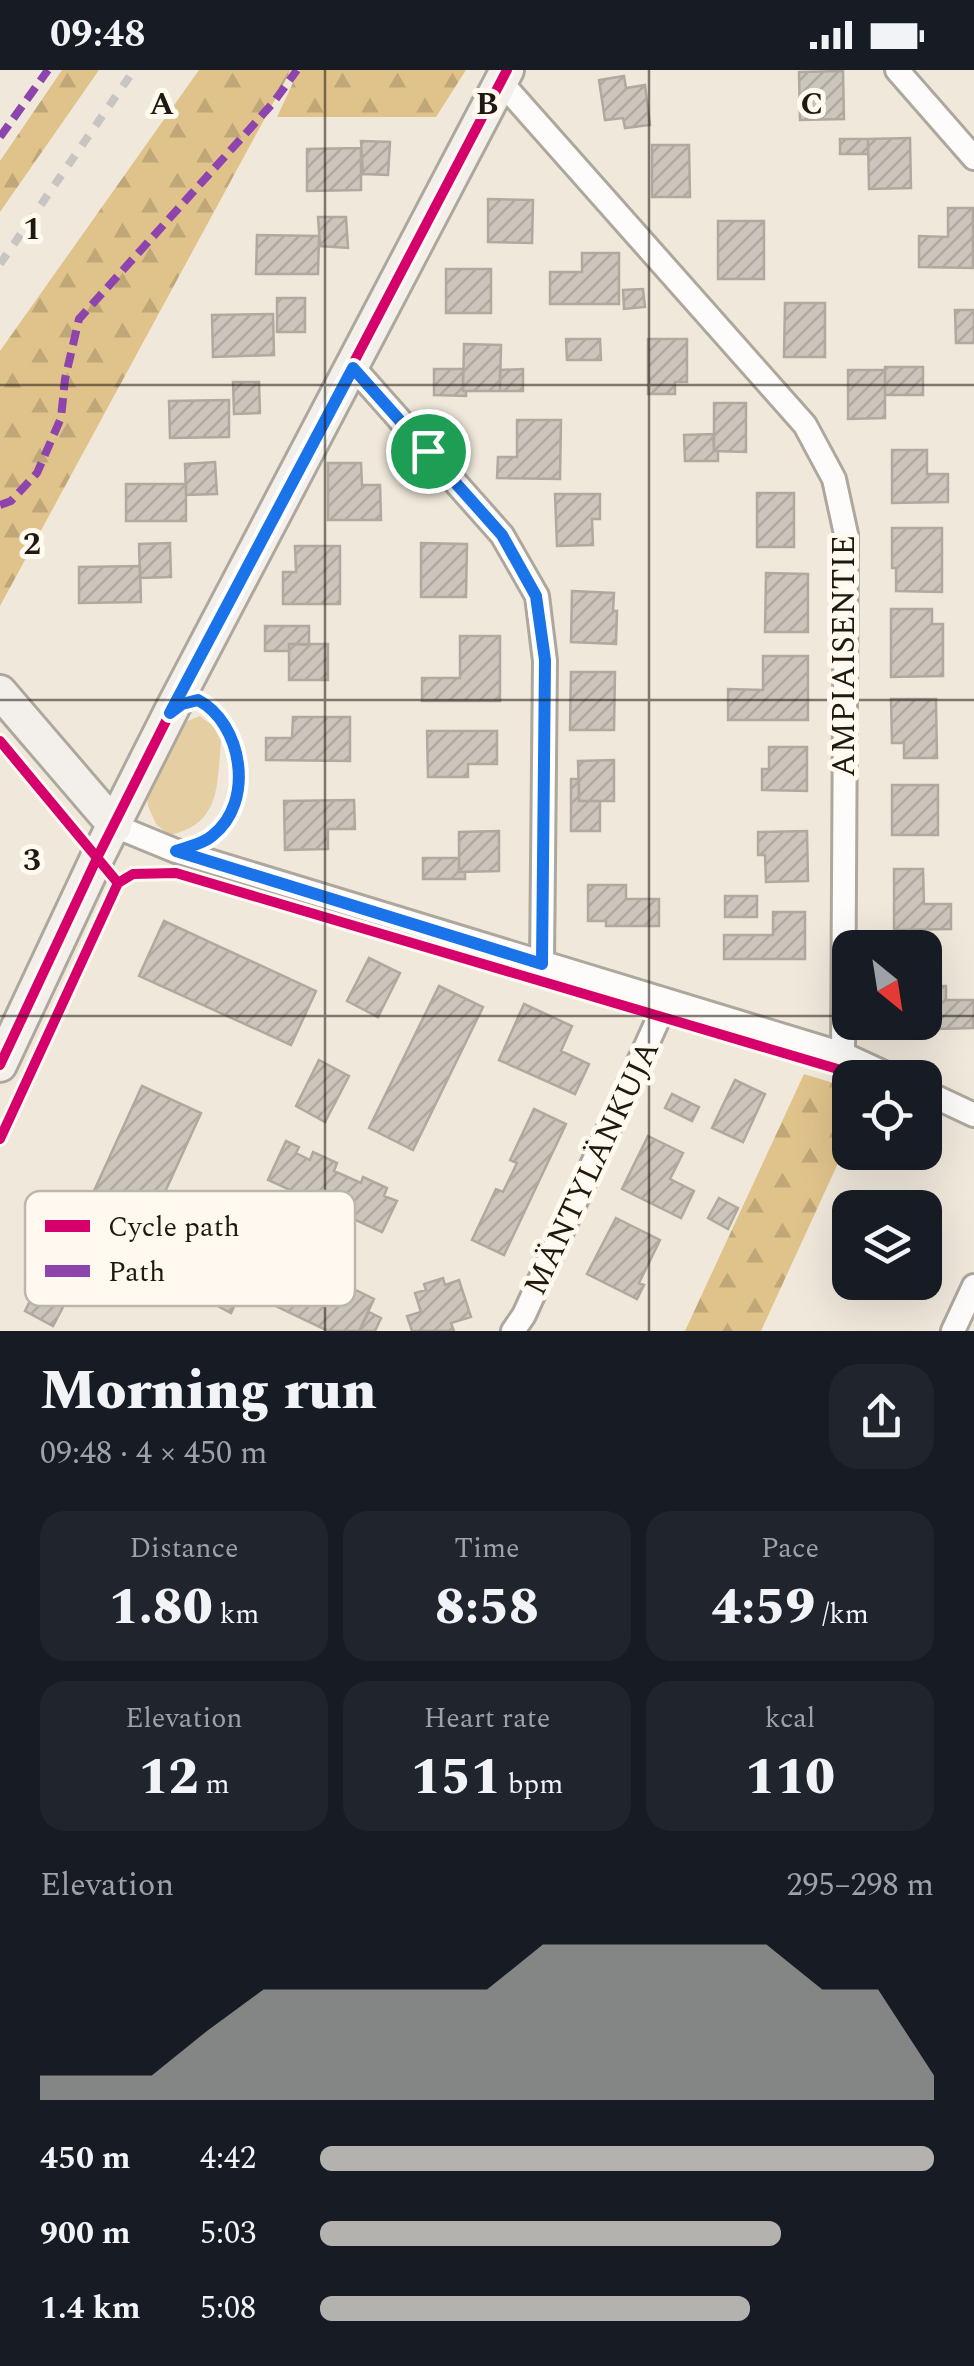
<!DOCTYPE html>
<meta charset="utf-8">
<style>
body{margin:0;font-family:Spectral,serif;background:#20242c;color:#f1f3f6;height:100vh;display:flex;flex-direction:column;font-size:38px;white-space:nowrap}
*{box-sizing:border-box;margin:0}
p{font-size:32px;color:#9ea1a6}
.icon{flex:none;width:55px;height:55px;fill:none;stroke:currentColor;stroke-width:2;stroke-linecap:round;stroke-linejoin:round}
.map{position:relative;height:1261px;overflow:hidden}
.sheet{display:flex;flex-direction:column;background:#171b24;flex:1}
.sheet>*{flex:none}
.needle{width:65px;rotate:150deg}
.controls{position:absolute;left:832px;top:860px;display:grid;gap:20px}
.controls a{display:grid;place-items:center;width:110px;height:110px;border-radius:20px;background:#171b24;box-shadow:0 10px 40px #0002;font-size:50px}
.pin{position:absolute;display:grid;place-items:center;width:85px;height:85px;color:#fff;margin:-42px;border:5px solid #fff;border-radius:50%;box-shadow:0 2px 10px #0007}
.round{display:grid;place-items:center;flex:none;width:105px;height:105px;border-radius:30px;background:#20242c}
.summary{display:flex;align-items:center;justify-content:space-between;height:170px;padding:0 40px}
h1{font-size:55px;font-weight:800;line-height:75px}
.metrics{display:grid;grid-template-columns:repeat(3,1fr);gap:15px;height:170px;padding:10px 40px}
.metrics div{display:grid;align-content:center;border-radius:25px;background:#20242c;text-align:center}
.metrics b{font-size:50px;font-weight:800}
.metrics small{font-size:28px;font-weight:400}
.metrics p{font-size:28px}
.chart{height:280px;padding:20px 40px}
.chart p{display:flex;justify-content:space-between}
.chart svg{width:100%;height:180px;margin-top:10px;fill:#b3b2af;opacity:.7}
ul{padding:0 40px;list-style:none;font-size:32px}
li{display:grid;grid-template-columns:160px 120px 1fr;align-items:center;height:75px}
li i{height:25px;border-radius:12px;background:#b3b2af}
.status{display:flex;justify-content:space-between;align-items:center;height:70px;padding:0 50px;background:#171b24;direction:ltr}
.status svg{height:28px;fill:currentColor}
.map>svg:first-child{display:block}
</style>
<div class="status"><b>09:48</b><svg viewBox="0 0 49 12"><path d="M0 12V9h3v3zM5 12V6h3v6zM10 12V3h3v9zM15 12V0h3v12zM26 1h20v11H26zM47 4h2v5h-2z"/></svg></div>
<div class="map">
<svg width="974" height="1261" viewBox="0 0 974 1261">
<defs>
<pattern id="forest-firs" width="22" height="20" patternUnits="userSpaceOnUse" patternTransform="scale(2.5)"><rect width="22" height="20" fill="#e0c38b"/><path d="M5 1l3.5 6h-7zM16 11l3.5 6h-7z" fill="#c0a777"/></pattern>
<pattern id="building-hatch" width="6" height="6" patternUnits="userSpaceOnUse" patternTransform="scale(2.5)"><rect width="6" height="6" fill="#ccc5bb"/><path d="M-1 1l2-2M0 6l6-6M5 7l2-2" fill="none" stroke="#afa9a0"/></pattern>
</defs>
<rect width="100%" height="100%" fill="#f0e8db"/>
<path fill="#e6cea3" d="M200,646L222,663C216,708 225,754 169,765L156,754L148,736L146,718L180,654Z"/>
<path fill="url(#forest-firs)" d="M62,0H99L0,142V91Z
M199,0H291L0,536V281Z
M299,0H466L436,47H277Z
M804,1004L850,1018V1067L761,1261H685Z"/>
<path fill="url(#building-hatch)" stroke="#afa99e" stroke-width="2.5" d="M843,1L844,49L800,50L799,2Z
M624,6L626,18L645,15L650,55L625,58L623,48L605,50L599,10Z
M910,68L911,118L869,119L868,69Z
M840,69H868V84H840Z
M361,71L390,72L388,105L363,104Z
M652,75H689L690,127H652Z
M361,78V120L307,121V79Z
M488,129L533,130L532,173L488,172Z
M948,138H973V198L919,197V166L948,167Z
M318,147H346L348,178L320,176Z
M718,151H764V209H718Z
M257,165L319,166L318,204H256Z
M582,183H619V234H550V202H582Z
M446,199H491V243H446Z
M643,219L645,237L624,239L623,220Z
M277,228H305V262H277Z
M785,233H825V287H784Z
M955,240H974V273H956Z
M273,244L274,285L213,287L212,245Z
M566,269H600L601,290H567Z
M648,269H687V312H675V324H648Z
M464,274L501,275L500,321H463Z
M885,297H923V325H885Z
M434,299H463V321H466V326L434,325Z
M523,299V321H500V300Z
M848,300H885V348L848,349Z
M233,312H259L260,343L234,344Z
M229,330V367L170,368L169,331Z
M714,333H746V382L714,381Z
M517,350H561L560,409L497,408L498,387H517Z
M713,364L714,381H718V391H685L684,365Z
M892,380H927V404H948V432L892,433Z
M215,392L217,424L186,425L185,394Z
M328,393H361L362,415H380L381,450H328Z
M126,414H186V451H126Z
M757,423H794V477H757Z
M555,424H600V449H592L593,475L557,476Z
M892,458H942V522L896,521V498H892Z
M170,473L171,507L140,508L139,474Z
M421,473L467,474L466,527H421Z
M295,476H340V534H283V502H296Z
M140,496L141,532L79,533V497Z
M766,503L808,504V562H765Z
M572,521L614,523L613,541H617L616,574L571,572Z
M891,539H932V554H943V606L891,607Z
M265,556H309V575L289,574V581H265Z
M460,566H500V631H422V608H460Z
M289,574H328V610H289Z
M763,586H808V650H728V619L763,620Z
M571,602H615L614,660H570Z
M891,629H936L937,688H904V673H892Z
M293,647H350V691L266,690V668H292Z
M427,661H497V694H468V707H428Z
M769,677H807V721L762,720V699H769Z
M614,690V731H579L578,691Z
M571,709H579V731H600V761H571Z
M892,715H938V765H892Z
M354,730L355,759H328V779L285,780L284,731Z
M499,761V801L459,802V762Z
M807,761L808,811L766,812L765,785H758V762Z
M423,788H459V802H465V809H423Z
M894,799H923L924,834H951V859L894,860Z
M588,815H626V829H659V856H606V851H588Z
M725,826H757V847H725Z
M773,842H805V889H724V865H773Z
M164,851L316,921L291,975L139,906Z
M369,888L400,903L378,947L347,931Z
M439,916L483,937L413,1080L369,1058Z
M925,916H946V930H974L973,958L936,959V951H925Z
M524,934L572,956L561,981L589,994L575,1024L499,990Z
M319,990L349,1006L325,1052L296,1036Z
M735,1010L765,1024L743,1072L712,1058Z
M142,1016L201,1043L132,1194L73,1167Z
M672,1024L699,1037L692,1051L665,1038Z
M534,1039L566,1054L504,1185L472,1170L496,1119L503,1122L517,1093L510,1090Z
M648,1066L683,1083L670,1109L694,1121L681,1148L622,1119Z
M286,1071L299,1077L296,1083L310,1090L313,1082L337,1093L334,1101L361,1113L363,1107L387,1118L384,1126L397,1131L382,1162L268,1110Z
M719,1128L738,1138L728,1159L708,1148Z
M616,1148L660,1170L639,1213L644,1215L637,1229L587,1204Z
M239,1163L374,1229L359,1261H328L242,1220L231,1243L212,1233L224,1209L219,1206Z
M45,1201L74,1216L53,1256L25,1241Z
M443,1208L445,1215L459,1210L471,1247L451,1253L454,1261H412L407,1246L421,1242L415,1223L426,1220L424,1214Z
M369,1242L381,1248L375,1261H359Z"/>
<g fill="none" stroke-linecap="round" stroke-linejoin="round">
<defs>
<path id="lane" d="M180,780C192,775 206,772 216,762C252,724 243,654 198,630L181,634"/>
<path id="street" d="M897,0L974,88
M501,12L805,355L834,409L846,464L843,984
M353,297L502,465L537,526L545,591L542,894
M115,756L176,781L843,984L895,1008
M925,1022L974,1045
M513,1261L524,1245L666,932
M953,1261L974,1216"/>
<path id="secondary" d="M0,622L115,756
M0,995L98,786L170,643L507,0"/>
</defs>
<use href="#lane" stroke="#ada79d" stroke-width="16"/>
<use href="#street" stroke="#ada79d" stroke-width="28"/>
<use href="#secondary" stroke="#ada79d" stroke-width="38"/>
<use href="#lane" stroke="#fdfcfa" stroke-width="11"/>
<use href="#street" stroke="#fdfcfa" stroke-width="22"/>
<use href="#secondary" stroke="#f3f0eb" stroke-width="32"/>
<path stroke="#c7c5c2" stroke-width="8" stroke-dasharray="12 12" stroke-linecap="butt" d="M0,194L134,0"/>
<path stroke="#8e44ad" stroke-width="8" stroke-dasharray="15 8" stroke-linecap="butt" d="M0,67L48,0
M0,435L11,431L37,403L61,348L65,309L79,249L273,33L297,0"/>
<defs>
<path id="cycleway" d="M0,671L118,813L0,1069
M118,813L133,804L176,803L868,1008
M0,995L98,786L170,643L507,0"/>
</defs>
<use href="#cycleway" stroke="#fff9ef" stroke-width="16"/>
<use href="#cycleway" stroke="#d6006c" stroke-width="10"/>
</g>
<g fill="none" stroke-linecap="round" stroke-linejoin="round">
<defs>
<path id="route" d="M353,298L502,465L536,526L545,590L542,894L176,781C187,777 203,774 212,766C256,732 242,653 198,630L182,634L170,643Z"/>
</defs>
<use href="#route" stroke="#fff" stroke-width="20"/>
<use href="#route" stroke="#1a73e8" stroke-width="12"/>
</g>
<path fill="none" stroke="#1f1a11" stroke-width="2.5" stroke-opacity="0.55" d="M325,0V1261M649,0V1261M0,315H974M0,630H974M0,946H850M925,946H974"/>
<g text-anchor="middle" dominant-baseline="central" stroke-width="10" stroke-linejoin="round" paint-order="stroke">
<g font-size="32" fill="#1f1a11" stroke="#fff9ef">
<text transform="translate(844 586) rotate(-90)">AMPIAISENTIE</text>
<text transform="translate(592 1098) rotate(-65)">MÄNTYLÄNKUJA</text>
</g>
</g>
<rect x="25" y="1121" width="330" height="115" rx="15" fill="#fff9ef" stroke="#bcb6ac" stroke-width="2.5"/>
<rect x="45" y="1150" width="45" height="12" fill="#d6006c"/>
<rect x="45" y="1195" width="45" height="12" fill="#8e44ad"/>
<g font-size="28" fill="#1f1a11">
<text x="108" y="1166">Cycle path</text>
<text x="108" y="1211">Path</text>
</g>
<g font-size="32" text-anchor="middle" font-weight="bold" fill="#1f1a11" stroke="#fff9ef" stroke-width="10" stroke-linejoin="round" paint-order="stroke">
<text x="162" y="44">A</text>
<text x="487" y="44">B</text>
<text x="812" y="44">C</text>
<text x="32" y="169">1</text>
<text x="32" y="484">2</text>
<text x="32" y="800">3</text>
</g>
</svg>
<div class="controls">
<a><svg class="needle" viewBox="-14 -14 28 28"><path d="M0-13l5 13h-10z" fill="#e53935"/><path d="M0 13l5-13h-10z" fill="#9ea1a6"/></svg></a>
<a><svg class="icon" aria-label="locate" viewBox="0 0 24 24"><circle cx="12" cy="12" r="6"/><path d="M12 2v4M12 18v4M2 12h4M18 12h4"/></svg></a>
<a><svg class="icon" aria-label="layers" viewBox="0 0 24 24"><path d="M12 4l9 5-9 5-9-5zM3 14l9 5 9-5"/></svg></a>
</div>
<div class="pin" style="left:428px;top:381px;background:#1e9e55"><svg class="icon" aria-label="arrive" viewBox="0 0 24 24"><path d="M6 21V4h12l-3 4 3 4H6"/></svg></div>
</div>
<section class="sheet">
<div class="summary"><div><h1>Morning run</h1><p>09:48 · 4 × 450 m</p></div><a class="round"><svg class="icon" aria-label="share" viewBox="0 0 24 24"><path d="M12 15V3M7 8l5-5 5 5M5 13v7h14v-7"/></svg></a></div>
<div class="metrics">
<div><p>Distance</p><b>1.80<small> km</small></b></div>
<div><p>Time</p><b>8:58</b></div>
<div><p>Pace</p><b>4:59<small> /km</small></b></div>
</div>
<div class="metrics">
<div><p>Elevation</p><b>12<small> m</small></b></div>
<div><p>Heart rate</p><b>151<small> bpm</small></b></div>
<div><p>kcal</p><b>110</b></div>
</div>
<div class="chart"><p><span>Elevation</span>295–298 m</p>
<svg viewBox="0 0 160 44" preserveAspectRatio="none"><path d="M0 44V38L10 38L20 38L30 27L40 17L50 17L60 17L70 17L80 17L90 6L100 6L110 6L120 6L130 6L140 17L150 17L160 38V44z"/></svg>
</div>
<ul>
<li><b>450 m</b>4:42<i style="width:100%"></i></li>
<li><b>900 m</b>5:03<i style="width:75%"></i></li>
<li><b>1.4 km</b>5:08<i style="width:70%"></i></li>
</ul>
</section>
